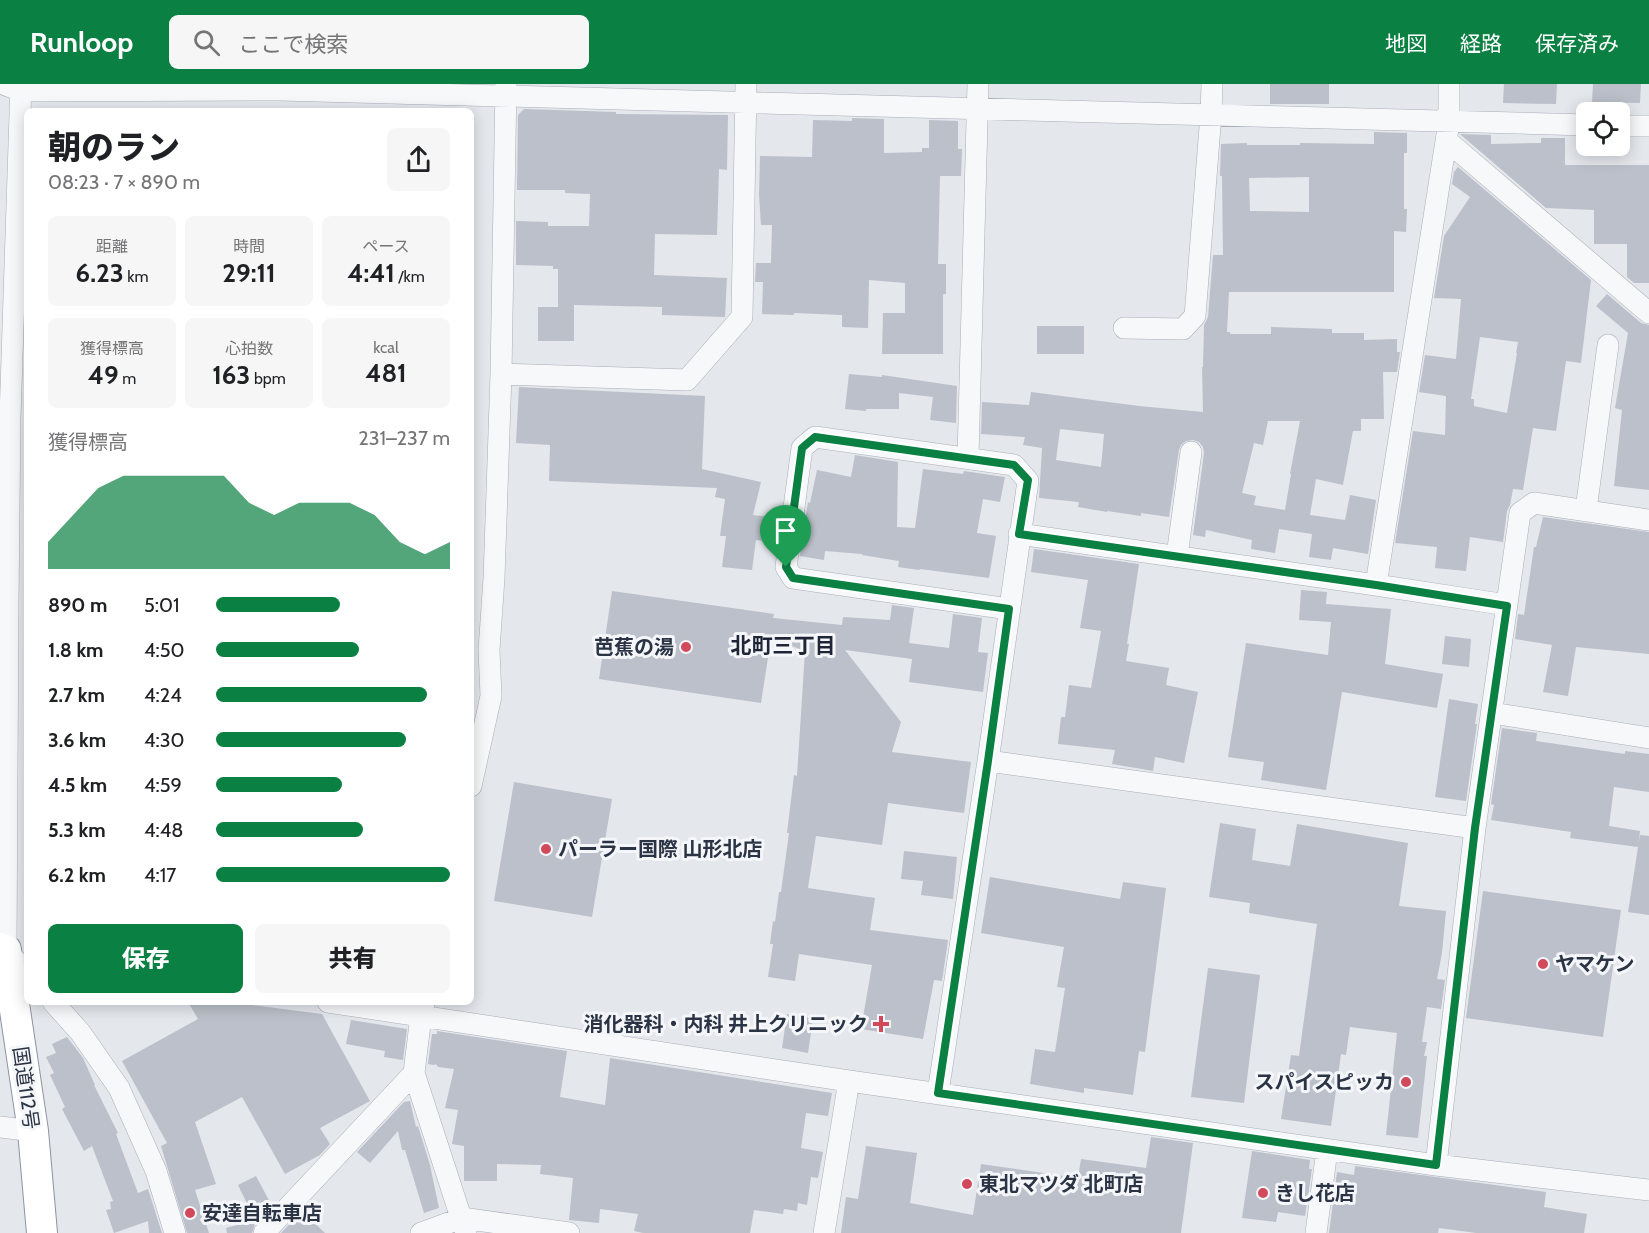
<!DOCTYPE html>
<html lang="ja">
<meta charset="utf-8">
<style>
body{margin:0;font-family:Cabin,"Noto Sans JP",sans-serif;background:#f6f6f6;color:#202124;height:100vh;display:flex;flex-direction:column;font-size:22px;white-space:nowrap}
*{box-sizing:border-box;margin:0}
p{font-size:20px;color:#757577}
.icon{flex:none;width:33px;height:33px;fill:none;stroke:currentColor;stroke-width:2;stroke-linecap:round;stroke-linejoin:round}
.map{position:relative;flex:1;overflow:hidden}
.details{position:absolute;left:24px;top:24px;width:450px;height:897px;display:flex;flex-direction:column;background:#fff;border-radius:9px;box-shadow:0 3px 15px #0003}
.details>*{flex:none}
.buttons{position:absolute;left:1576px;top:18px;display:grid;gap:12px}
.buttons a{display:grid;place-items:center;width:54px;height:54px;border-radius:9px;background:#fff;box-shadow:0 3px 15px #0003;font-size:30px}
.pin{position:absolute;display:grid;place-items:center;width:51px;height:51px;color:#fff;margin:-62px -26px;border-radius:50% 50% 50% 0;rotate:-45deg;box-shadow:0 0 6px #0007}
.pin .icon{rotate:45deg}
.round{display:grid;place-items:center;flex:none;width:63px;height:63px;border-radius:9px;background:#f6f6f6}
.summary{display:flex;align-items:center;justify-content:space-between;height:102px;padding:0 24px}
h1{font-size:33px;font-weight:800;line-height:45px}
.figures{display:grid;grid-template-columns:repeat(3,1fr);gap:9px;height:102px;padding:6px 24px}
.figures div{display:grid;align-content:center;border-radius:9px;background:#f6f6f6;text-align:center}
.figures b{font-size:26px;font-weight:800}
.figures small{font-size:16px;font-weight:400}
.figures p{font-size:16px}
.chart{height:168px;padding:12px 24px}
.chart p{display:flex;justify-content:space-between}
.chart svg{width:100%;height:108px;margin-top:6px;fill:#0b8043;opacity:.7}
.button{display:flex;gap:12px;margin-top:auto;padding:12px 24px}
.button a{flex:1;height:69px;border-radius:9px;background:#0b8043;color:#fff;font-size:24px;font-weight:800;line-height:69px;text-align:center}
.button a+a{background:#f6f6f6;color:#202124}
ul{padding:0 24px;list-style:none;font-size:20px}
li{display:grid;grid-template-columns:96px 72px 1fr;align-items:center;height:45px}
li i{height:15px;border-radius:8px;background:#0b8043}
header{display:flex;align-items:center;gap:36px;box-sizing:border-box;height:84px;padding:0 30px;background:#0b8043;color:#fff}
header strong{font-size:28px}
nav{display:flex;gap:33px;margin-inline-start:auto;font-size:21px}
.search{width:420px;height:54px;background:#f6f6f6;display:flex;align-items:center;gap:15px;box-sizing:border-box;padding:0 21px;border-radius:9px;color:#757577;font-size:22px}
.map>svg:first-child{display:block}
</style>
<header>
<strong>Runloop</strong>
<div class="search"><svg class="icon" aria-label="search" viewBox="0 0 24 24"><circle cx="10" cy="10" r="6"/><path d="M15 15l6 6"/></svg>ここで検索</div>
<nav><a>地図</a><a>経路</a><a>保存済み</a></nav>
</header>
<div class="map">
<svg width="1649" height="1149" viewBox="0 0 1649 1149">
<rect width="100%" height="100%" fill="#e4e7ec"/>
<path fill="#bbc0ca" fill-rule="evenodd" d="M1270,0H1329V20H1270Z
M1504,0H1557L1556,20L1503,19Z
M1593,0H1641L1640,19L1592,18Z
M524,25L616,28V30L728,31L727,86L719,85L717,151L655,150L654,191L727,194L725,233L662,231V223L574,221V257H538V223H558V185H553V182L516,181V137L548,138V142H589L590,110L565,109V106H517L518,31Z
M852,34L884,35V69L922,68V64H929V36L958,37V65H962L961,92H940L938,180H946V210H943V270H882L883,229H905V199L869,196L868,244L842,243V231L794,229V231L762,230L763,198H755L756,179H771L772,141H761L759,111L760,72L812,73L813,36L852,37Z
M1374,48L1407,49V69H1404V125H1407L1406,148L1394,147V208H1229L1227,248H1230V250H1271V243L1332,245V249H1364V256L1397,255V268H1400L1397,288H1383L1384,335H1361V347H1353L1343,401L1316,395L1310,431L1345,436L1350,411L1376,416L1368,470L1333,464L1331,476L1309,473L1312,450L1279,445L1275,469L1251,465L1252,456L1206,446L1205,453L1193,451L1204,369L1203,363L1199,358L1193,356L1186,357L1181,361L1179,366L1169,433L1141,429V432L1107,427V428L1078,423L1079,418L1039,414L1042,364L1023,361L1025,353L981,350L982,318L1029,321L1031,308L1139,322L1203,328L1202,283H1203L1204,241L1208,233L1213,171H1223L1222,92H1220L1221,60L1247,59V61H1300V59L1374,60ZM1309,93V128L1250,127L1249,94ZM1268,337H1300L1290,390H1291L1285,426L1254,421L1256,412L1242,409L1254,359L1263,361ZM1060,345L1104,350L1101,383L1056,376Z
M1460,50L1491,51V60L1541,59V54H1565V81H1649V199H1634L1627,193V160H1594V126L1546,124Z
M1458,83L1591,196L1581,279L1566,277L1556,347L1533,344L1523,406L1513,405L1510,421L1507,427L1503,458L1470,453L1466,487L1435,484L1437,463L1395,459L1413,347L1445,351L1446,312L1419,308L1425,271L1456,275L1461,215L1434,214L1444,152L1470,113L1452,100L1454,88ZM1480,253L1518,258L1516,269H1517L1507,329L1474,322V315H1471Z
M1607,210L1641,239L1649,241V406L1614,402L1622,326L1615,324L1628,249L1596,222Z
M1037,242H1084V270H1037Z
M849,290L882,293V291L957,302L956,339L930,336L933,313L899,309V325H866V327L845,325Z
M519,303L705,312L702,385L761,398L753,431L780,434L776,458L756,456L752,486L722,483L726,452H720L725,415L715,413L717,404L549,397L550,361L516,359Z
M855,371L898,378L897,443L915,444L923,385L963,390L964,387L1005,393L1000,418L983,415L977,449L996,452L989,494L920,485L919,486L898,483L899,477L862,471V470L825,467L824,476L800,472L808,418L810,419L817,386L851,393Z
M1543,433L1649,448V570L1576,563L1568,612L1543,608L1552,561L1515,555L1518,530L1524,531L1534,463H1536Z
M1034,465L1139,480L1127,560H1129L1126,577L1169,584L1166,601L1198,608L1184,679L1155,673L1153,687L1136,684L1112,680L1115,666L1058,660L1061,633H1065L1069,601L1091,604L1101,547L1080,544L1088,496L1031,488Z
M1301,506L1327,508L1326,520L1391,525L1385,580L1443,590L1437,624L1342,608L1326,706L1261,696L1264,678L1228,673L1246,559L1328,571L1331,538L1299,536Z
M612,507L774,530L773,534L842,541L843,533L890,536L892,521L914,524L909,559L949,564L953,530L982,534L978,568L988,569L983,608L909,598L912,575L845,566L901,638L892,668L971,678L964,729L888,719L882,761L816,752L808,804L875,814L870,846L948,856L942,897L934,896L923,955L861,945L872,881L799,870L795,897L768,893L773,860H770L773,837L775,838L779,808H781L789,749H787L794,691L797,692L805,567L771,554L761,619L599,595Z
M1445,552L1471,555L1469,583L1442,580Z
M1449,615L1478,620L1475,640H1477L1466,717L1435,713Z
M1502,644L1537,649L1536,657L1625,670V667L1649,670V708L1614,703L1609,742L1640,747L1638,762L1640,751L1649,752V831L1628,828L1638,763L1570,754L1571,748L1491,736L1494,721L1491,720Z
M514,698L612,715L592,833L494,817Z
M1220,739L1256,745L1252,776L1290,782L1297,740L1408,759L1399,822L1446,827L1442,869L1437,895L1445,896L1441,925L1427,923L1422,958H1427L1424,972H1427L1418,1054L1386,1051L1397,949L1350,943L1346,971L1341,970L1331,1042L1281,1035L1291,971L1299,972L1317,840L1249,829L1250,819L1209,813Z
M904,767L957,773L953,815L921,811L923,797L901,795Z
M990,793L1120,815L1123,798L1166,804L1145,968L1139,967L1133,1011L1084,1004V1009L1030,1000L1035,965L1055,968L1065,904L1057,903L1064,863L981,849Z
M1483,807L1621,826L1603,953L1466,934Z
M1208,884L1260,891L1244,1019L1191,1013Z
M188,918H230L322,930L370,1017L320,1044L330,1060L320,1071L285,1090L242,1013L195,1038L216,1100L195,1106L209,1149H187L161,1062L167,1059L122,977L198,935Z
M787,930L813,934L808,969L782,964Z
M351,936L407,945L403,976L384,973L385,967L346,960Z
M437,947L567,967L560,1013L605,1021L610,974L832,1009L828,1032L806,1029L801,1064L823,1068L818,1094L811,1093L807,1121L798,1119L797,1127L784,1125L783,1130L754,1126L750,1149H643L634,1147L638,1130L600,1125L599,1139L569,1136L573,1094L540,1090L541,1081L497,1080V1097H464V1062L452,1060L458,1026L445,1024L454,985L438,983L436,980L434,981L428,980L432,950H437Z
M67,953L83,974L95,1001H94L118,1049L116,1050L138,1109L148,1105L162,1149H149L148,1137L114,1149L106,1126L111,1125L110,1118L113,1117L92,1062L84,1067L62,1025L65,1023L50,991L54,989L46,973L56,969L52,960Z
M410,1017L416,1043L418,1042L430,1081L439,1124L424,1129L405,1066H402L398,1047L370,1079L357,1068L404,1018Z
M1151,1053L1193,1059L1181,1149H841L846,1113L858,1115L866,1062L917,1069L910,1119L973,1131L981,1080L1078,1094L1081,1075L1146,1084Z
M1252,1067L1310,1076L1309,1085H1312L1305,1132L1278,1128L1276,1138L1242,1134Z
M1355,1082L1546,1108L1544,1123L1587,1130L1584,1149H1476L1439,1144L1438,1149H1329L1337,1088L1354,1091Z
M256,1092L272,1122L255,1140L252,1149H227L226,1144L255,1136L238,1101Z
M302,1127L325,1149H281Z"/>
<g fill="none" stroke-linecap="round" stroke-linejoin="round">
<defs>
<path id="minor" d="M3,0L21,7L280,6L1587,41
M21,0L10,334L8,522L6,866L27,889
M1620,42H1649
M1446,56L1649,229
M1124,244L1183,245L1195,232L1211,30L1212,0
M501,290L687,296L742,233L746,0
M968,374L978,0
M1586,426L1608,261
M1019,450L1376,501L1507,521
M1177,472L1191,368
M1376,501L1449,38V0
M1492,629L1649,654
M988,677L1475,744
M471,702L491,612L489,566L494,494L501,290L506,0
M53,918L80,948L119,1004L156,1087L175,1149
M328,918L849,997L1436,1081L1649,1106
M424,919L421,932L414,989L466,1149
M938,1009L988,677L1028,397L1014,381L815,353L802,364L786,483L793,494L1009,525
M0,1043L33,1047
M1436,1081L1475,744L1520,429L1534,419L1649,436
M264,1149L414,989
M421,1149L462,1134L569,1149
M824,1149L849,997
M1316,1149L1327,1066"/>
<path id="highway" d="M0,864L6,866L33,1047L42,1149"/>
</defs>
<use href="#minor" stroke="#a9aeb7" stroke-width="22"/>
<use href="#highway" stroke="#8b94a3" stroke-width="32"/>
<use href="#minor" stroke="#f7f8fa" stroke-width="21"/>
<use href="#highway" stroke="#fff" stroke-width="30"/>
</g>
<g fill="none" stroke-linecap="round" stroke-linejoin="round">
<defs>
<path id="route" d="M815,353L1014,381L1028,396L1019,450L1376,501L1507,522L1475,744L1436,1081L938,1009L988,677L1009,525L793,494L786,483L802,364Z"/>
</defs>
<use href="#route" stroke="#fff" stroke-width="12"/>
<use href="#route" stroke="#0b8043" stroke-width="8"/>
</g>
<g fill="#d1495b" stroke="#f4f6f9" stroke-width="2">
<circle cx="686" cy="563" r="6"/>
<circle cx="546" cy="765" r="6"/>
<circle cx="1543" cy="880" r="6"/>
<path d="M878 931h6v6h6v6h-6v6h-6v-6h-6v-6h6z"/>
<circle cx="1406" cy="998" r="6"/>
<circle cx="967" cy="1100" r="6"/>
<circle cx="1263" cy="1109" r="6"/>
<circle cx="190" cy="1129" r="6"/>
</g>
<g text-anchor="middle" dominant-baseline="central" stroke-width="6" stroke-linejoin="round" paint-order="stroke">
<g font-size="20" font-weight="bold" fill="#2b3445" stroke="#f4f6f9" text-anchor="start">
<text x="674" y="563" text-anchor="end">芭蕉の湯</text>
<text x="558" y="765">パーラー国際 山形北店</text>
<text x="1555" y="880">ヤマケン</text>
<text x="868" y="940" text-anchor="end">消化器科・内科 井上クリニック</text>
<text x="1394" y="998" text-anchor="end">スパイスピッカ</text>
<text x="979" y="1100">東北マツダ 北町店</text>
<text x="1275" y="1109">きし花店</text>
<text x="202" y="1129">安達自転車店</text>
</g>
<g font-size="20" fill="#2b3445" stroke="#f4f6f9">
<text transform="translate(26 1004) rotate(82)">国道112号</text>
</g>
<g font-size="21" font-weight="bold" fill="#1d2536" stroke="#f4f6f9">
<text x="783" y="561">北町三丁目</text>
</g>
</g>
</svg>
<div class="buttons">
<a><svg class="icon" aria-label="locate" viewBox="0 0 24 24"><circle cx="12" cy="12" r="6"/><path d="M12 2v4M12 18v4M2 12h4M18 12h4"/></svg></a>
</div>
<div class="pin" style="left:786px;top:483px;background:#1e9e55"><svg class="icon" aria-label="arrive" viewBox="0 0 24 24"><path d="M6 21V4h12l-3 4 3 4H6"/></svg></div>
<section class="details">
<div class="summary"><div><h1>朝のラン</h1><p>08:23 · 7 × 890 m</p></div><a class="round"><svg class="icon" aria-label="share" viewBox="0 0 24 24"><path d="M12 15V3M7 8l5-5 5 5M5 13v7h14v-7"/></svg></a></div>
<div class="figures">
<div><p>距離</p><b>6.23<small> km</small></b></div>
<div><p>時間</p><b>29:11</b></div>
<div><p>ペース</p><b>4:41<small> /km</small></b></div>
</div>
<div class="figures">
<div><p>獲得標高</p><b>49<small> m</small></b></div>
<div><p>心拍数</p><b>163<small> bpm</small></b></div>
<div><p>kcal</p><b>481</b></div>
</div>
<div class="chart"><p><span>獲得標高</span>231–237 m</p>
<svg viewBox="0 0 160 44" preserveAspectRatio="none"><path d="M0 44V33L10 22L20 11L30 6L40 6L50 6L60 6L70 6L80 17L90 22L100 17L110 17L120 17L130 22L140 33L150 38L160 33V44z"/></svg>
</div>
<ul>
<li><b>890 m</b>5:01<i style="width:53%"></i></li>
<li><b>1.8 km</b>4:50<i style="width:61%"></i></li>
<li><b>2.7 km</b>4:24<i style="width:90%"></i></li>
<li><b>3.6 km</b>4:30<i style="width:81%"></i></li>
<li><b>4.5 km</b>4:59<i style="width:54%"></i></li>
<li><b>5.3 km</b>4:48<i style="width:63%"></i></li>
<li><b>6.2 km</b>4:17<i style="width:100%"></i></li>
</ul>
<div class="button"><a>保存</a><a>共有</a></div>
</section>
</div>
